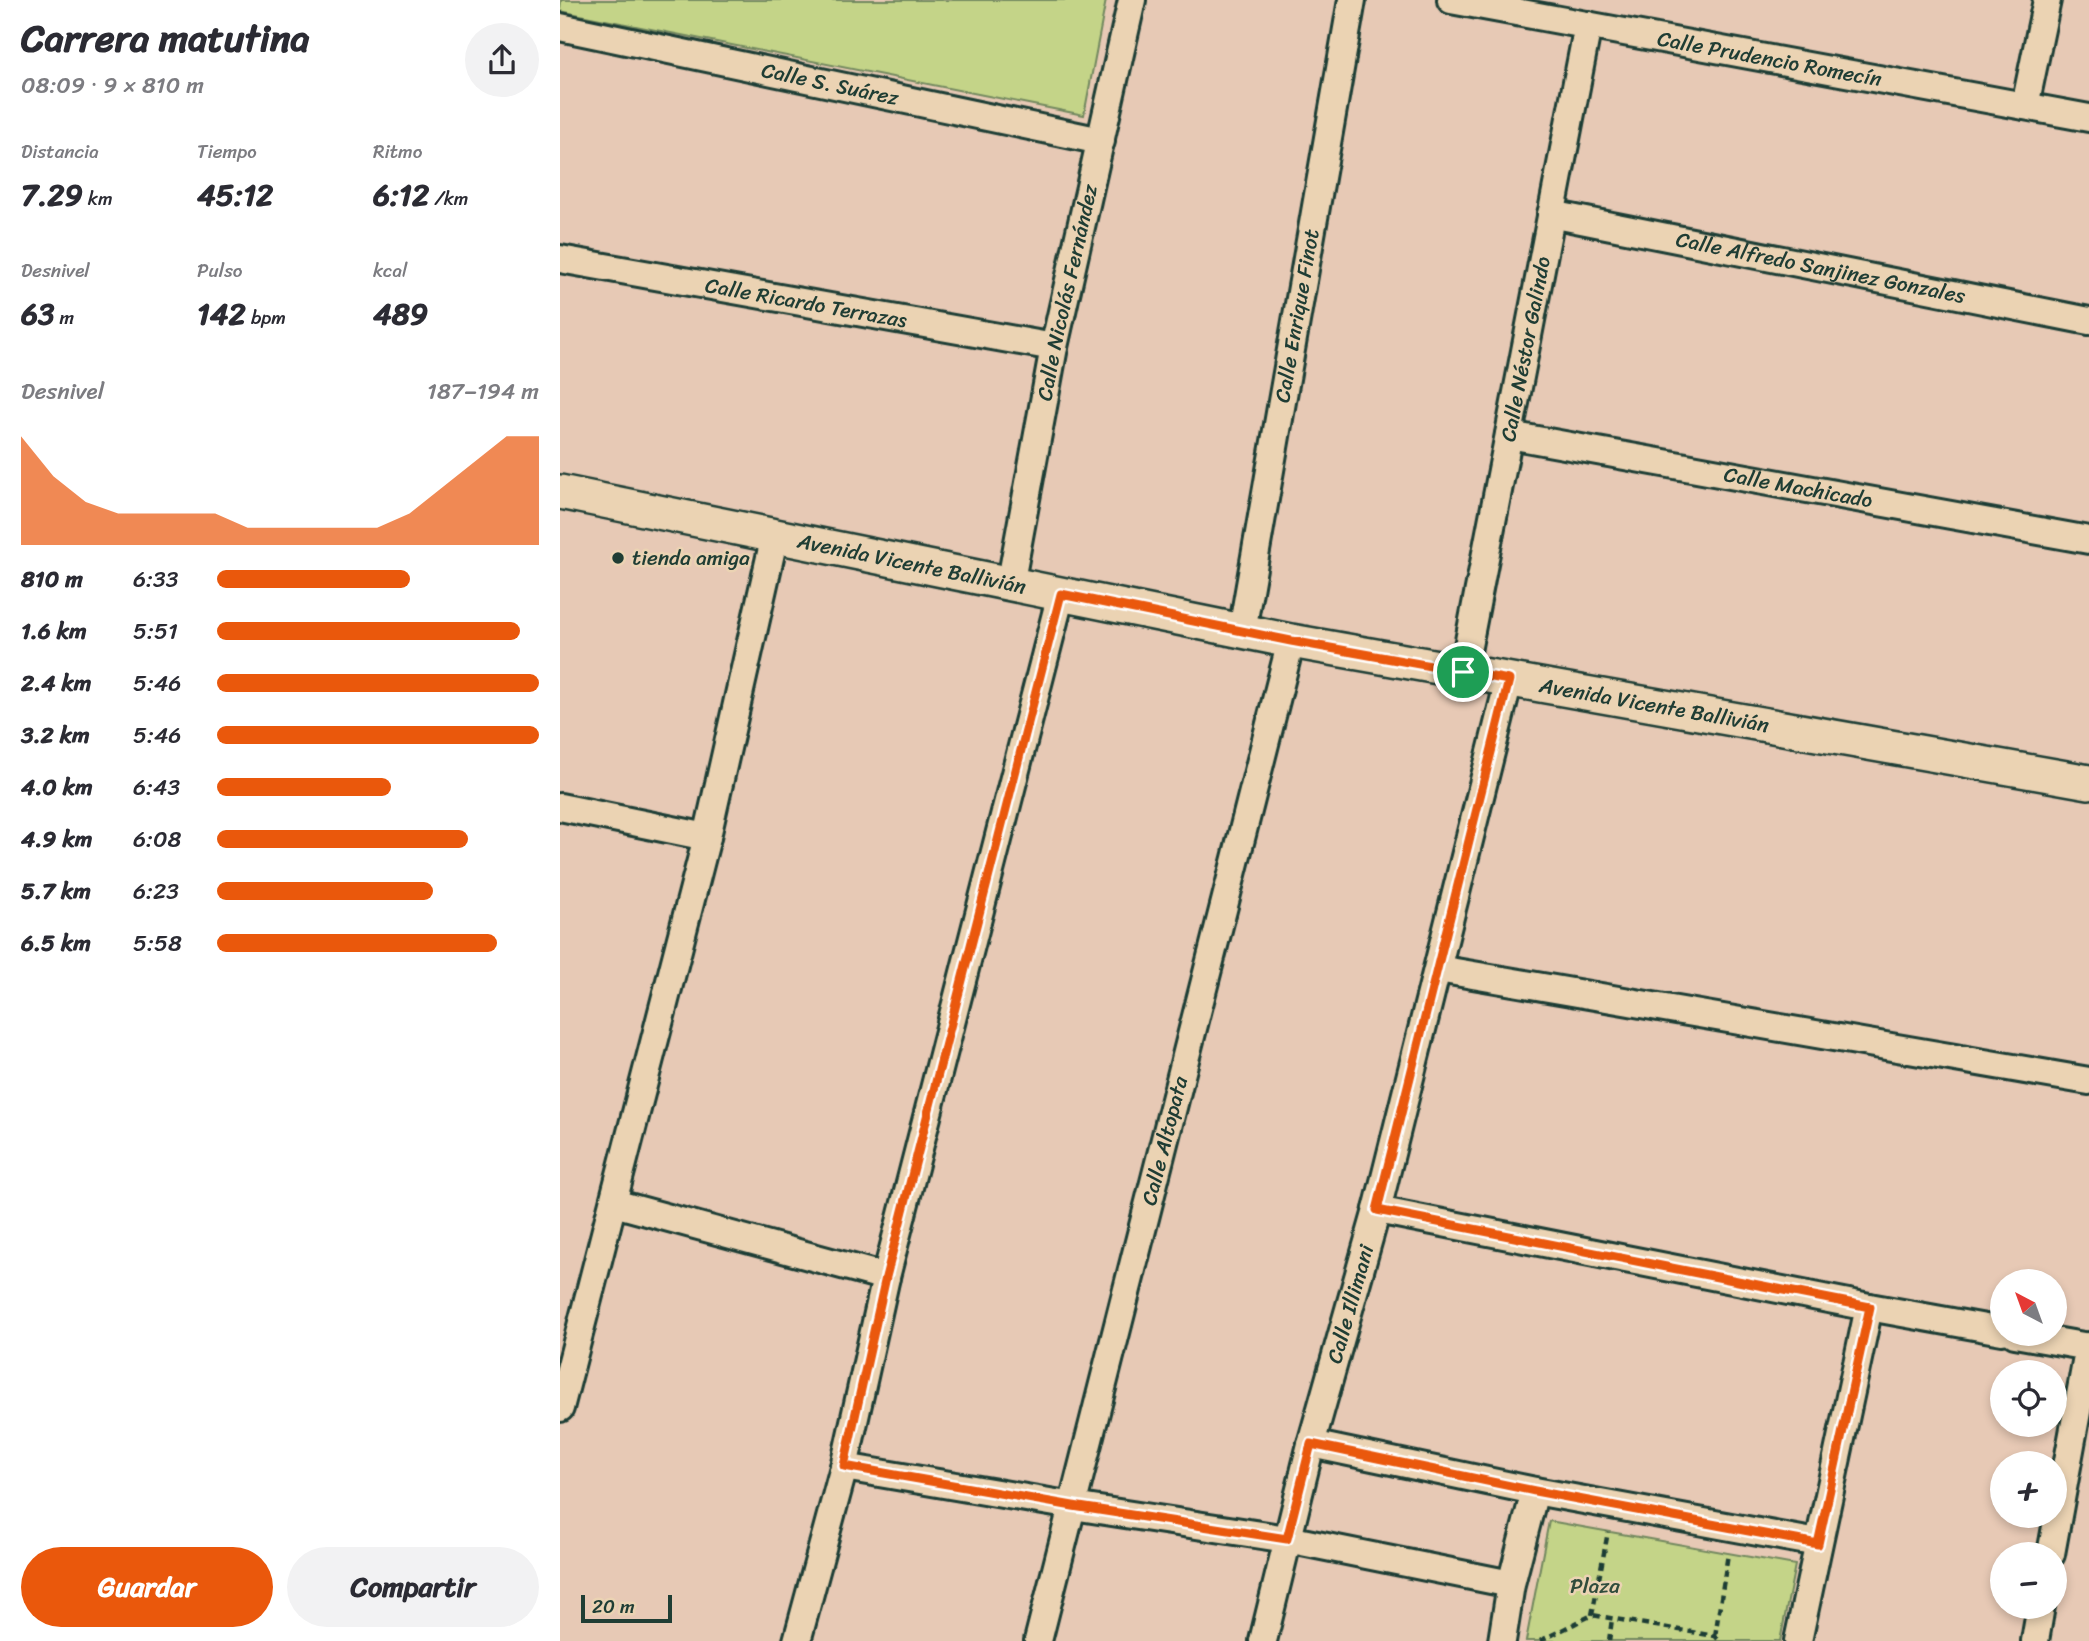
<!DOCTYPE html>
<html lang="es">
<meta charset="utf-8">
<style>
body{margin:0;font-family:Sriracha,sans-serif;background:#f2f2f3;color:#2b2b33;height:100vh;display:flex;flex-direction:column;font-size:26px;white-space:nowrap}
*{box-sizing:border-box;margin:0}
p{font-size:23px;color:#7c7c81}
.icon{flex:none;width:38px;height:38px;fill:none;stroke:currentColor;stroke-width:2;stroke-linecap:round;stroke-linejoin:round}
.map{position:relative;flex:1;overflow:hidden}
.sheet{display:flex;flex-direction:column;background:#fff;width:560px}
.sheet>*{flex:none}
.needle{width:46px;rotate:319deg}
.buttons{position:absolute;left:1430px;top:1269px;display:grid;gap:14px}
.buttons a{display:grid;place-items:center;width:77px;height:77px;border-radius:50%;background:#fff;box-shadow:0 4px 10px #0003;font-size:35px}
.scale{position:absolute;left:21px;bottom:18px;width:91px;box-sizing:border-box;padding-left:7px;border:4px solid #1f3d34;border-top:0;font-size:19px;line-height:24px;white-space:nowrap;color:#1f3d34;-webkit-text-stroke:5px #ebd3b3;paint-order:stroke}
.pin{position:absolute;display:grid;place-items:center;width:60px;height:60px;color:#fff;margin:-30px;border:4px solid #fff;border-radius:50%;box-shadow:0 2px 7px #0007}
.round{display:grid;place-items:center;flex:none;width:74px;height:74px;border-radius:37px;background:#f2f2f3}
.head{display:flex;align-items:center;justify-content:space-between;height:119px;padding:0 21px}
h1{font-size:38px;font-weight:800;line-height:52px}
.stats{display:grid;grid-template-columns:repeat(3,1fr);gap:10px;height:119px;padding:7px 21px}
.stats div{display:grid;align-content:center}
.stats b{font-size:30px;font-weight:800}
.stats small{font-size:19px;font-weight:400}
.stats p{font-size:19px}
.chart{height:196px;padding:14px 21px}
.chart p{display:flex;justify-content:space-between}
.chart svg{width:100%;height:126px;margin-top:7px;fill:#ea580c;opacity:.7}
.action{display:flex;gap:14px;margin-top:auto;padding:14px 21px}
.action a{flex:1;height:80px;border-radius:42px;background:#ea580c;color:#fff;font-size:28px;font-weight:800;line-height:80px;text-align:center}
.action a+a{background:#f2f2f3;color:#2b2b33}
ul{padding:0 21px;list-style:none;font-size:23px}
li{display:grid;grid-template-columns:112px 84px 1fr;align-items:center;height:52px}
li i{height:18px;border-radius:9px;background:#ea580c}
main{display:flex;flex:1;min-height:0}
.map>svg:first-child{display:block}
</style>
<main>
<section class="sheet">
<div class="head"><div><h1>Carrera matutina</h1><p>08:09 · 9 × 810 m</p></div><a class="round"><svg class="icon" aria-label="share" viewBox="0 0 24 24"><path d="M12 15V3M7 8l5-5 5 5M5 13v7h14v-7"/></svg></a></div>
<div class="stats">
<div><p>Distancia</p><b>7.29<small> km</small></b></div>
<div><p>Tiempo</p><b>45:12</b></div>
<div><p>Ritmo</p><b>6:12<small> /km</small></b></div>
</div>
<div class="stats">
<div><p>Desnivel</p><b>63<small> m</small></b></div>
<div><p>Pulso</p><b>142<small> bpm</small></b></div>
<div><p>kcal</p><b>489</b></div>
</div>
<div class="chart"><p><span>Desnivel</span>187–194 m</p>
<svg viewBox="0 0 160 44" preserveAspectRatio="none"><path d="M0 44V6L10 20L20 29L30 33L40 33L50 33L60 33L70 38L80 38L90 38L100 38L110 38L120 33L130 24L140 15L150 6L160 6V44z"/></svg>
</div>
<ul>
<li><b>810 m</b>6:33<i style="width:60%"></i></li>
<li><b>1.6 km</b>5:51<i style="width:94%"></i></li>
<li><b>2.4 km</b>5:46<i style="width:100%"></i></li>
<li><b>3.2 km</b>5:46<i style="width:100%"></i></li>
<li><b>4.0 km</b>6:43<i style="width:54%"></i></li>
<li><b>4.9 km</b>6:08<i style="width:78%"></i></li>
<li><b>5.7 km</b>6:23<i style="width:67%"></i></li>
<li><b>6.5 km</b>5:58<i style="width:87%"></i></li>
</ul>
<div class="action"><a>Guardar</a><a>Compartir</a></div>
</section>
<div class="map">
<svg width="1529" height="1641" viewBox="0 0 1529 1641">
<rect width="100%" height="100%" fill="#e7c9b5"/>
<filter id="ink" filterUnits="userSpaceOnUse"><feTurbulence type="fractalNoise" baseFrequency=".0143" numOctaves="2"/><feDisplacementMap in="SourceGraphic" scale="14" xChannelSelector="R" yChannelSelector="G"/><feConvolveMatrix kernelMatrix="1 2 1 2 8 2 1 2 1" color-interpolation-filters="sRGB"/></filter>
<g filter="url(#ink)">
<path fill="#c4d488" stroke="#72885e" stroke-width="2" d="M1,0H546L524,115L0,11Z
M989,1521L1235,1565L1220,1641H966Z"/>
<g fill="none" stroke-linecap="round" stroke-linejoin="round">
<defs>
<g id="minor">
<path id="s1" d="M891,0L1529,118"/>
<path id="s2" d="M0,27L541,141"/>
<path d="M1465,106L1487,0"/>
<path id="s3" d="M991,214L1529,321"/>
<path id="s4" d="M0,259L494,347"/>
<path id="s5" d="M949,435L1529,540"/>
<path id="s6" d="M450,586L494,347L572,0"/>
<path id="s7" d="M682,631L792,0"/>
<path id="s8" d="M903,672L1028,25"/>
<path d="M0,807L147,837"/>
<path d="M878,969L1529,1081"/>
<path d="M54,1203L326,1277"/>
<path d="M817,1210L1309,1307L1442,1331"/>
<path d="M1455,1334L1529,1347"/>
<path d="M0,1408L147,837L215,535"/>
<path d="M751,1444L975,1491L1258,1543"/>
<path d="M284,1467L513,1506L727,1539L951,1584"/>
<path d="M1491,1554L1529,1346"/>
<path d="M237,1641L284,1467L326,1277L501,594"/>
<path id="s9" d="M478,1641L731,641"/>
<path id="s10" d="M703,1641L751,1444L817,1210L949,680"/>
<path d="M942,1641L951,1584L975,1491"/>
<path d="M1238,1641L1309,1307"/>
<path d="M1475,1641L1481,1606"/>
</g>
<g id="tertiary">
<path id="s11" d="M0,492L731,641L1529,782"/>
</g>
</defs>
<use href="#minor" stroke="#1f3d34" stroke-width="32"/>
<use href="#tertiary" stroke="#1f3d34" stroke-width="38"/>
<path stroke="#1f3d34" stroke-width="4.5" stroke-dasharray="7 5" stroke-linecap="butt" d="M1032,1615L1048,1532
M1155,1636L1168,1554
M980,1641L1032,1615L1155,1636L1160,1641
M1049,1641L1052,1619"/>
<use href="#minor" stroke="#ebd3b3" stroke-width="26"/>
<use href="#tertiary" stroke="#ebd3b3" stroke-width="33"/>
</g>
</g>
<g fill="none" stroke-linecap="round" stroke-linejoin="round" filter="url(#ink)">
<defs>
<path id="route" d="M501,594L731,641L949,680L817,1210L1310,1307L1258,1544L975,1491L751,1444L727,1539L513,1506L284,1466L326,1277Z"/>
</defs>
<use href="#route" stroke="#fff" stroke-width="14"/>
<use href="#route" stroke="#ea580c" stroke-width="9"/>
</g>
<circle fill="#1f3d34" stroke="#ebd3b3" stroke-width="2.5" cx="58" cy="558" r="7"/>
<g text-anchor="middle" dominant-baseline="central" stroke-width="5" stroke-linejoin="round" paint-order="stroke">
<g font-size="21" fill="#1f3d34" stroke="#ebd3b3">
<text stroke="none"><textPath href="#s1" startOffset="324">Calle Prudencio Romecín</textPath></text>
<text stroke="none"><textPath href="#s2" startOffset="276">Calle S. Suárez</textPath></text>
<text stroke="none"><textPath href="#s3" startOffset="275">Calle Alfredo Sanjinez Gonzales</textPath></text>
<text stroke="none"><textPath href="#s6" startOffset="299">Calle Nicolás Fernández</textPath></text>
<text stroke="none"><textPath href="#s4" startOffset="250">Calle Ricardo Terrazas</textPath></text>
<text stroke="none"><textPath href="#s7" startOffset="320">Calle Enrique Finot</textPath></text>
<text stroke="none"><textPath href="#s8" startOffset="329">Calle Néstor Galindo</textPath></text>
<text stroke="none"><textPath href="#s5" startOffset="294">Calle Machicado</textPath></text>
<text stroke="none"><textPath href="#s11" startOffset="359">Avenida Vicente Ballivián</textPath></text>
<text stroke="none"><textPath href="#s11" startOffset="1115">Avenida Vicente Ballivián</textPath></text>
<text stroke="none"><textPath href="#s9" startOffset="516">Calle Altopata</textPath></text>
<text stroke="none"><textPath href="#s10" startOffset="348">Calle Illimani</textPath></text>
</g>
<g font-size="21" fill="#1f3d34" stroke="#ebd3b3" text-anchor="start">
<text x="72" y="558">tienda amiga</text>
</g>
<g font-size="21" fill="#304c3c" stroke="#ebd3b3">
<text x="1035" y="1586">Plaza</text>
</g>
</g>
</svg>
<div class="buttons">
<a><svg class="needle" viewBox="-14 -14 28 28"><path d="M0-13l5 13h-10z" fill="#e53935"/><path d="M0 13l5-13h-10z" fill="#7c7c81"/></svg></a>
<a><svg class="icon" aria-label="locate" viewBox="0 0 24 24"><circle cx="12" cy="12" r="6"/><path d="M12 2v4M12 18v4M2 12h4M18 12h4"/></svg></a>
<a>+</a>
<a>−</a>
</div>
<div class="scale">20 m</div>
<div class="pin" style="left:903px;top:672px;background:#1e9e55"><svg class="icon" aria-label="arrive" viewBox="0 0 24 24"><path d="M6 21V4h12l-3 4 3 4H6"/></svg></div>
</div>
</main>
